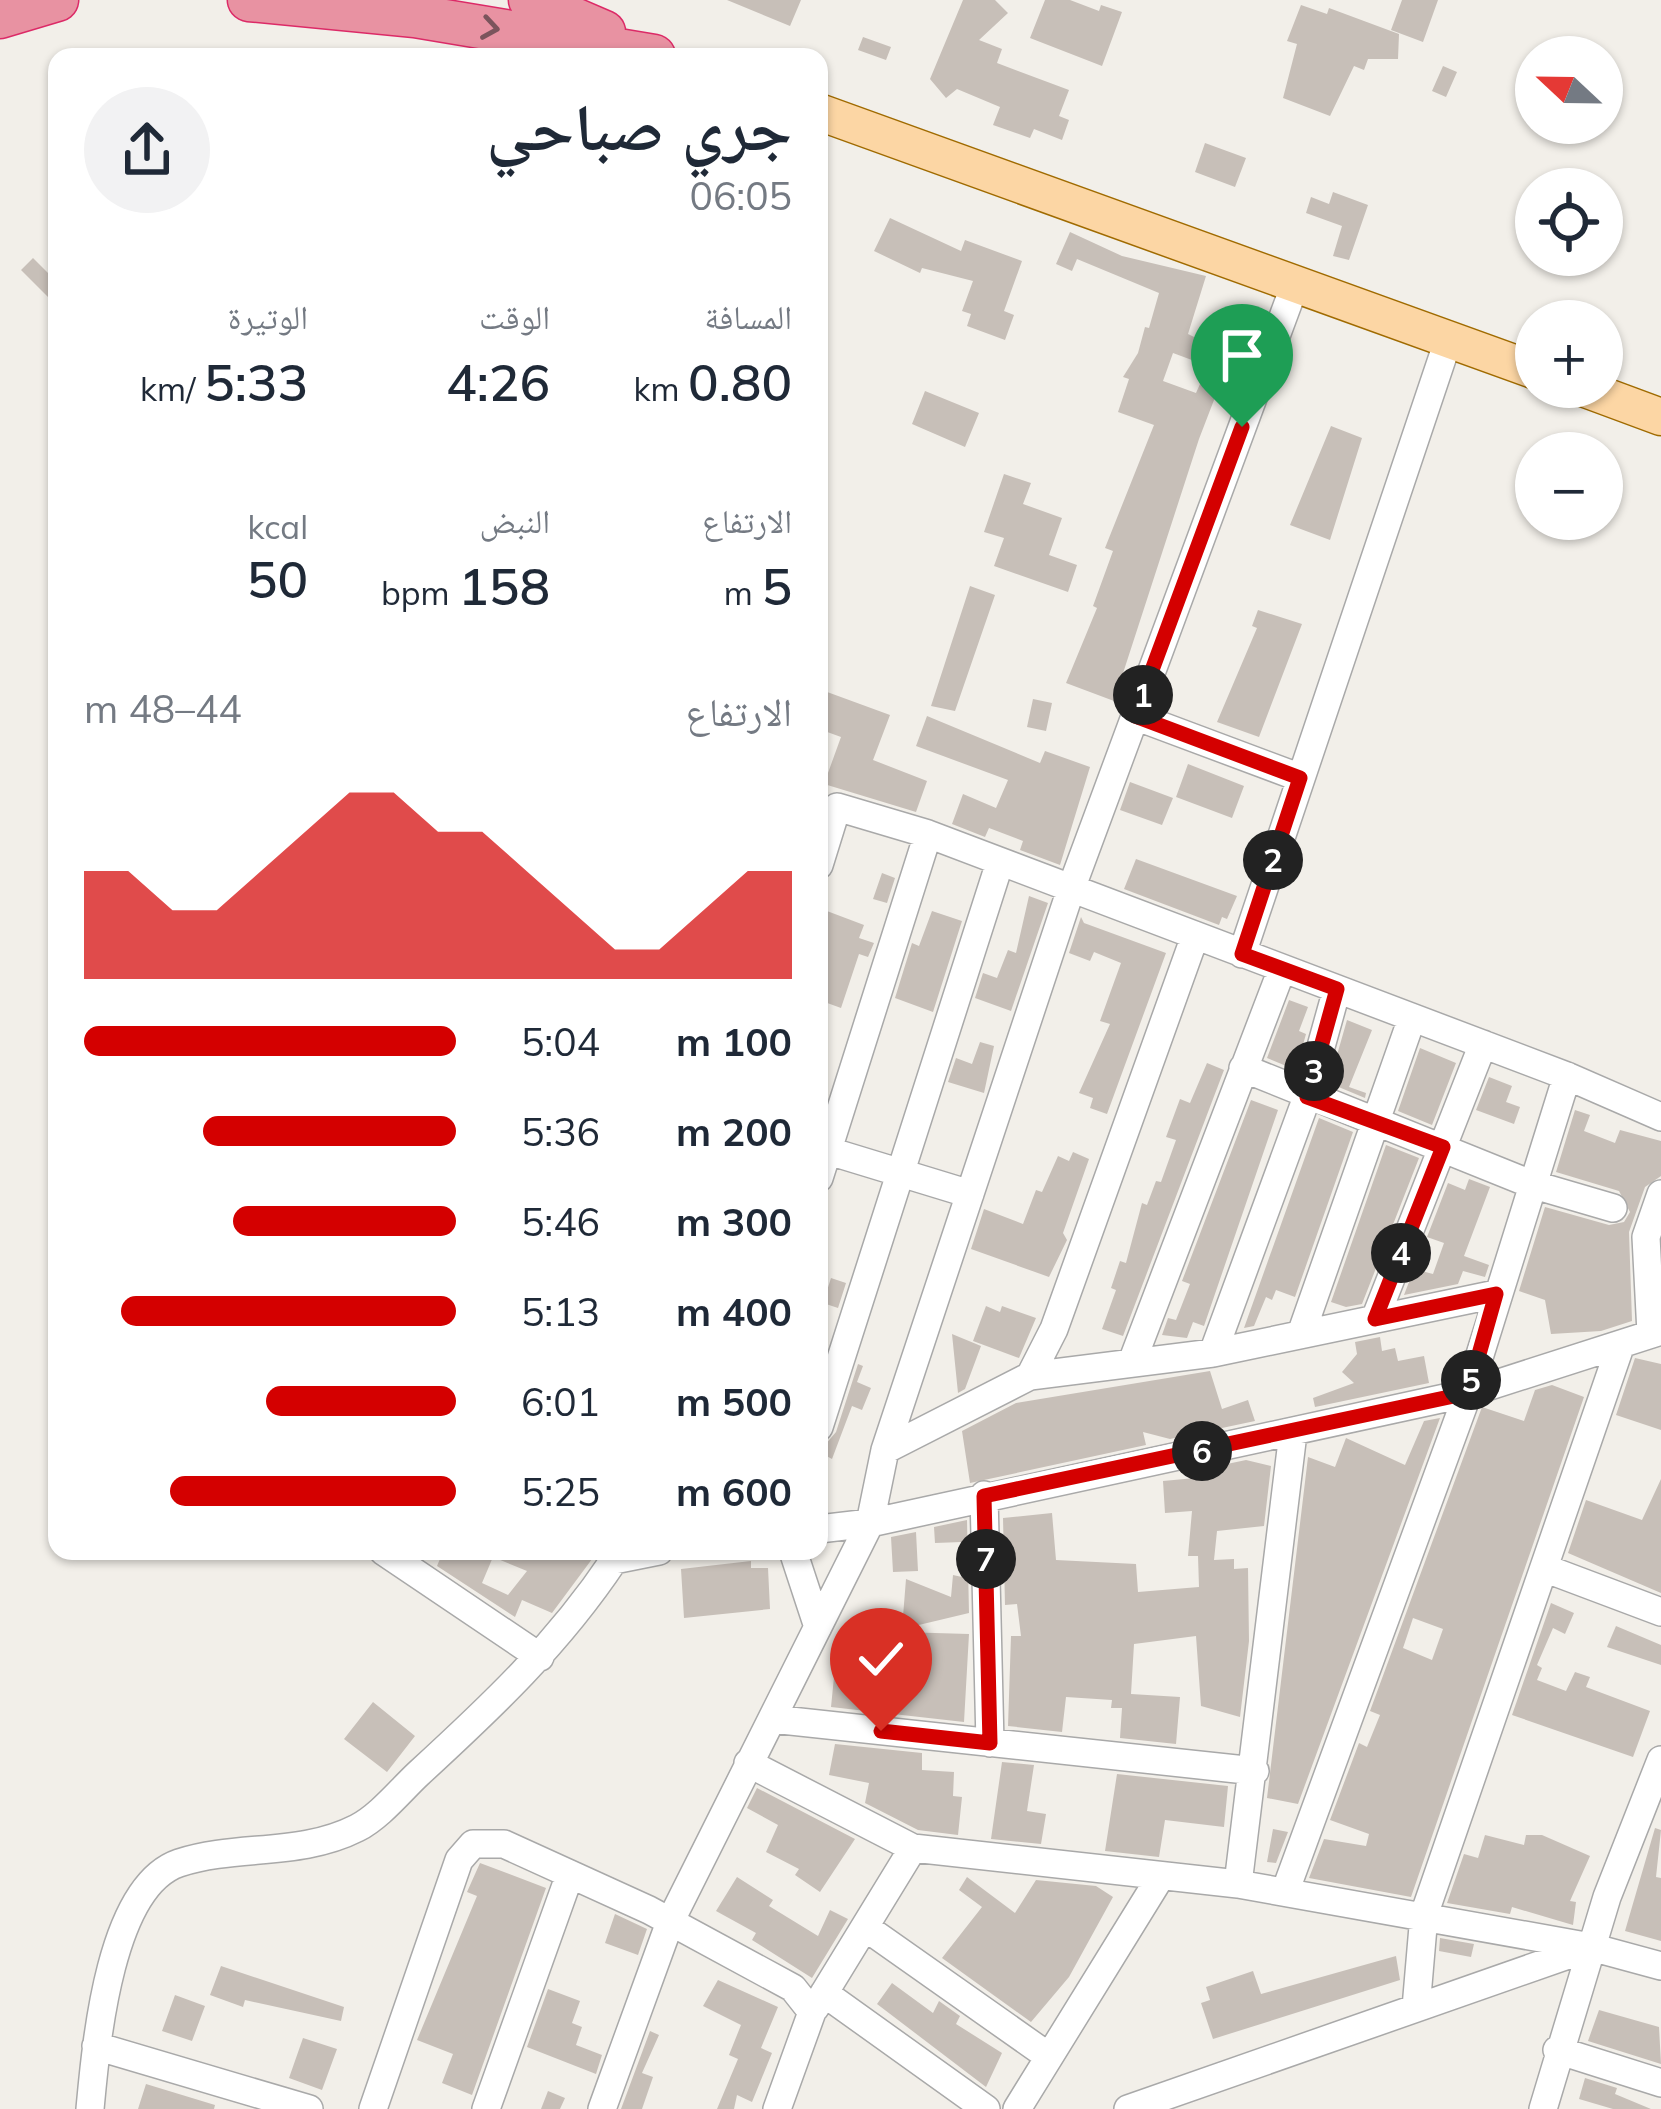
<!DOCTYPE html>
<html lang="ar">
<meta charset="utf-8">
<style>
body{margin:0;font-family:Mulish,"Noto Naskh Arabic",sans-serif;background:#f2f2f3;color:#1f2937;direction:rtl;height:100vh;display:flex;flex-direction:column;font-size:45px;white-space:nowrap}
*{box-sizing:border-box;margin:0}
p{font-size:39px;color:#747a83}
.icon{flex:none;width:66px;height:66px;fill:none;stroke:currentColor;stroke-width:2;stroke-linecap:round;stroke-linejoin:round}
.map{position:relative;flex:1;overflow:hidden;direction:ltr}
.details{position:absolute;left:48px;top:48px;width:780px;height:1512px;display:flex;flex-direction:column;background:#fff;border-radius:24px;box-shadow:0 3px 9px #0004;direction:rtl}
.details>*{flex:none}
.needle{width:78px;rotate:292deg}
.buttons{position:absolute;left:1515px;top:36px;display:grid;gap:24px}
.buttons a{display:grid;place-items:center;width:108px;height:108px;border-radius:50%;background:#fff;box-shadow:0 3px 9px #0004;font-size:60px}
.pin{position:absolute;display:grid;place-items:center;width:102px;height:102px;color:#fff;margin:-123px -51px;border-radius:50% 50% 50% 0;rotate:-45deg;box-shadow:0 0 12px #0007}
.pin .icon{rotate:45deg}
.km{position:absolute;width:60px;height:60px;margin:-30px;border-radius:50%;background:#222;color:#fff;font-size:33px;line-height:60px;text-align:center}
.round{display:grid;place-items:center;flex:none;width:126px;height:126px;border-radius:63px;background:#f2f2f3}
.summary{display:flex;align-items:center;justify-content:space-between;height:204px;padding:0 36px}
h1{font-size:66px;font-weight:600;line-height:90px}
.metrics{display:grid;grid-template-columns:repeat(3,1fr);gap:18px;height:204px;padding:12px 36px}
.metrics div{display:grid;align-content:center}
.metrics b{font-size:51px;font-weight:600}
.metrics small{font-size:33px;font-weight:400}
.metrics p{font-size:33px}
.chart{height:336px;padding:24px 36px}
.chart p{display:flex;justify-content:space-between}
.chart svg{width:100%;height:216px;margin-top:12px;fill:#d40000;opacity:.7}
ul{padding:0 36px;list-style:none;font-size:39px}
li{display:grid;grid-template-columns:192px 144px 1fr;align-items:center;height:90px}
li i{height:30px;border-radius:15px;background:#d40000}
.map>svg:first-child{display:block}
</style>
<div class="map">
<svg width="1661" height="2109" viewBox="0 0 1661 2109">
<rect width="100%" height="100%" fill="#f2efe9"/>
<path fill="#c7bfb8" fill-rule="evenodd" d="M727,0H801L790,26Z
M963,0H995L1008,13L979,40L1002,49L997,63L1069,90L1059,116L1069,120L1062,140L1034,129L1030,138L993,125L1000,107L957,89L946,98L930,79Z
M1045,0H1070L1099,11L1101,5L1122,12L1102,66L1030,38Z
M1402,0H1438L1423,42L1391,30Z
M1301,5L1327,14L1329,8L1399,34L1398,59H1368L1364,70L1354,66L1330,116L1283,98L1297,44L1287,41Z
M863,37L891,47L886,60L858,50Z
M1443,66L1457,72L1446,97L1432,91Z
M1205,143L1246,158L1235,187L1195,172Z
M1333,192L1368,205L1349,260L1333,256L1342,226L1306,213L1311,197L1329,204Z
M890,218L961,251L965,240L1022,261L1004,311L1014,315L1005,340L967,326L971,314L962,311L973,281L922,268L920,273L874,251Z
M1070,232L1122,256L1206,276L1188,334L1245,362L1231,392L1219,387L1199,439L1114,701L1066,683L1097,608L1093,606L1113,551L1105,548L1154,425L1118,412L1129,379L1123,377L1138,353L1145,327L1149,328L1159,293L1077,259L1072,271L1056,264ZM1173,353L1208,366L1196,393L1163,381Z
M33,258L57,282V306L21,270Z
M925,391L979,413L965,447L912,424Z
M1331,426L1362,438L1330,540L1290,525Z
M1004,474L1031,483L1023,504L1062,518L1049,555L1077,565L1068,592L994,566L1004,538L984,532Z
M970,586L995,595L955,711L931,706Z
M1258,610L1302,624L1259,737L1217,722L1257,628L1252,626Z
M819,689L890,715L873,760L927,781L916,812L824,784L841,737L819,729Z
M1033,699L1052,703L1046,731L1027,727Z
M927,716L1040,763L1045,751L1090,767L1060,865L1020,850L1023,841L989,828L985,837L952,824L963,794L996,808L1008,780L916,746Z
M1188,764L1244,786L1232,818L1176,797Z
M1130,782L1173,798L1162,825L1120,810Z
M1136,859L1237,896L1227,919L1222,917L1219,925L1124,889Z
M882,873L895,878L887,903L873,899Z
M1029,896L1048,903L1011,1011L975,998L983,973L997,978L1008,950L1016,953Z
M819,908L864,925L859,938L874,943L868,957L859,954L841,1008L819,1000L824,972L819,971Z
M932,911L962,921L933,1012L895,998L912,943L919,946Z
M1081,917L1084,923L1166,953L1107,1114L1090,1108L1093,1098L1079,1093L1110,1024L1100,1021L1121,963L1094,952L1090,961L1069,953Z
M1289,1000L1308,1007L1299,1031L1306,1034L1296,1070L1267,1058Z
M1347,1020L1372,1030L1349,1087L1366,1093L1365,1098L1329,1083Z
M980,1042L994,1046L984,1093L948,1082L956,1058L972,1064Z
M1420,1048L1456,1063L1432,1125L1398,1111Z
M1207,1063L1224,1070L1123,1336L1102,1329L1116,1290L1111,1288L1120,1261L1126,1263L1142,1203L1147,1205L1156,1181L1161,1182L1176,1140L1166,1137L1180,1099L1190,1103Z
M1489,1077L1512,1086L1506,1102L1520,1107L1514,1124L1476,1110Z
M1251,1100L1278,1110L1204,1326L1193,1322L1187,1338L1162,1335L1168,1318L1176,1320L1190,1284L1182,1281Z
M1575,1110L1590,1115L1584,1131L1615,1143L1620,1130L1661,1141V1176L1645,1187L1629,1232L1632,1321L1601,1331L1551,1334L1545,1300L1519,1291L1545,1207L1609,1225L1624,1222L1630,1212L1619,1191L1556,1172Z
M1319,1118L1353,1132L1295,1297L1276,1290L1272,1300L1266,1297L1254,1326L1244,1328Z
M1386,1145L1419,1158L1362,1304L1346,1307L1331,1302Z
M1073,1152L1089,1159L1063,1233L1067,1240L1049,1277L971,1249L984,1209L1023,1224L1036,1190L1042,1192L1058,1156L1069,1161Z
M1469,1179L1490,1187L1464,1256L1489,1265L1485,1277L1463,1271L1458,1284L1404,1295L1414,1269L1433,1274L1444,1243L1427,1237L1448,1183L1465,1190Z
M831,1278L846,1283L838,1308L823,1303Z
M986,1306L1000,1312L1002,1306L1036,1318L1019,1358L973,1341Z
M952,1334L981,1346L965,1389L958,1393Z
M1380,1337L1382,1351L1395,1348L1398,1361L1424,1356L1429,1383L1315,1407L1313,1398L1354,1383L1342,1372L1357,1354L1355,1342Z
M1635,1358L1661,1364V1430L1616,1415Z
M858,1364L863,1366L857,1382L871,1388L862,1410L852,1406L832,1459L819,1452L836,1432Z
M1210,1371L1222,1409L1248,1400L1255,1421L1170,1439L1143,1432L1146,1445L970,1483L962,1431L1016,1403Z
M1552,1385L1584,1397L1411,1897L1309,1878L1324,1839L1366,1846L1369,1834L1330,1820L1359,1743L1367,1747L1380,1715L1370,1711L1482,1407L1524,1421L1535,1390ZM1413,1618L1443,1629L1432,1660L1403,1648Z
M1440,1418L1298,1804L1267,1798L1308,1457L1335,1467L1346,1438L1405,1465L1424,1421Z
M1246,1460L1271,1466L1264,1526L1217,1531L1214,1560L1234,1559V1569L1248,1568L1249,1641L1240,1717L1201,1706L1196,1636L1134,1644L1131,1694L1180,1697L1176,1744L1120,1738L1122,1708H1111L1112,1700L1066,1697L1062,1732L1008,1726L1011,1636H1021L1017,1604L1005,1605L1003,1518L1052,1513L1056,1560L1136,1564L1138,1592L1199,1587L1198,1556H1188L1192,1511L1165,1513L1163,1481L1195,1478L1194,1471Z
M1661,1479V1593L1568,1553L1586,1500L1642,1520Z
M967,1520L969,1613L902,1629L906,1579L951,1597L953,1575L962,1577V1542L935,1543L934,1527Z
M916,1532L918,1571L893,1572L891,1537Z
M451,1551H598L552,1613L522,1600L515,1617L437,1566L442,1554L448,1557ZM493,1557L527,1571L508,1595L482,1583Z
M751,1561V1568H768L770,1609L684,1618L681,1569Z
M1551,1603L1574,1613L1565,1634L1553,1628L1537,1665L1542,1668L1537,1680L1566,1691L1575,1672L1590,1677L1586,1687L1650,1711L1633,1757L1512,1715Z
M1616,1626L1661,1645V1665L1607,1647Z
M901,1632L969,1634L964,1722L831,1707L834,1677L868,1680L867,1693L895,1695Z
M373,1702L415,1736L387,1772L344,1739Z
M835,1744L922,1753V1770L954,1772L953,1796L962,1797L958,1835L918,1830L865,1803L869,1783L829,1775Z
M1002,1762L1034,1765L1027,1811L1046,1814L1041,1844L991,1839Z
M1117,1774L1228,1786L1224,1827L1165,1820L1159,1857L1105,1851Z
M757,1788L855,1839L820,1892L795,1875L799,1869L766,1852L778,1825L747,1808Z
M1655,1828L1661,1830L1656,1877L1661,1878V1941L1625,1931Z
M1273,1829L1288,1832L1276,1863L1267,1862Z
M1485,1835L1524,1845L1526,1835H1542L1590,1856L1570,1901L1576,1902L1573,1925L1512,1907L1510,1914L1447,1903L1464,1854L1478,1858Z
M480,1863L546,1888L472,2095L442,2083L453,2054L417,2040L477,1896L467,1892Z
M737,1877L773,1900L769,1906L818,1936L830,1910L848,1919L812,1978L752,1940L756,1933L716,1911Z
M967,1877L1015,1913L1036,1880L1096,1886L1113,1897L1069,1977L1031,2022L942,1958L982,1907L959,1890Z
M615,1914L647,1929L638,1955L605,1943Z
M1440,1938L1474,1944L1471,1957L1439,1951Z
M1396,1956L1400,1980L1213,2039L1201,2003L1210,2000L1206,1987L1253,1971L1261,1994Z
M221,1966L344,2007L341,2021L245,2000L243,2007L210,1995Z
M718,1980L778,2007L761,2048L772,2053L752,2102L737,2095L734,2109H717L738,2059L729,2055L741,2025L703,2006Z
M892,1983L933,2013L939,2001L960,2016L956,2024L1002,2053L986,2087L877,2004Z
M548,1989L580,2001L572,2023L582,2027L576,2045L602,2055L596,2074L527,2047Z
M175,1995L205,2006L192,2041L162,2031Z
M1599,2010L1659,2027L1661,2064L1588,2041Z
M650,2031L659,2035L642,2073L653,2077L642,2109H621Z
M303,2038L337,2049L322,2090L289,2078Z
M1585,2078L1617,2088L1615,2094L1651,2109H1613L1579,2099Z
M146,2084L215,2105L214,2109H138Z
M548,2091L565,2098L560,2109H541Z"/>
<g fill="none" stroke-linecap="round" stroke-linejoin="round">
<defs>
<path id="minor" d="M1135,716L1301,778
M819,865L837,807L928,834L1567,1076L1661,1117
M1242,954L1449,338
M1243,1068L1531,1184L1613,1208
M819,1148L970,1194
M819,1178L928,834
M1375,1319L1483,1044
M1651,1333L1646,1237L1661,1194
M1301,1334L1412,1018
M1213,1353L1307,1097L1337,989
M1132,1362L1282,969
M1030,1376L1054,1329L1195,936
M819,1427L1000,862
M885,1450L1030,1376L1213,1353L1496,1294
M984,1495L990,1743
M819,1529L870,1523L1468,1393L1661,1331
M383,1551L540,1657
M793,1551L818,1627
M1544,1568L1661,1612
M772,1719L1255,1771
M748,1763L913,1848L1238,1884L1591,1947L1661,1966
M1238,1884L1293,1433
M1285,1892L1468,1393L1567,1076
M865,1927L1048,2056
M824,1993L986,2109
M815,2008L913,1848
M1416,2008L1424,1915L1621,1344
M96,2046L309,2109
M1557,2050L1661,2083
M90,2109C96,2045 109,1887 179,1863C237,1844 300,1857 357,1828C379,1817 400,1791 418,1774C492,1706 558,1644 614,1560L659,1551
M373,2109L459,1860L473,1844H504L649,1910L793,1988L812,2012L777,2109
M486,2109L570,1874
M602,2109L670,1922L870,1523L885,1450L1071,889L1296,282
M1017,2109L1161,1876
M1128,2109L1588,1948
M1543,2109L1607,1897L1661,1760"/>
<path id="major" d="M819,112L1536,371
M1580,387L1661,417"/>
<path id="highway" d="M249,0L415,16L654,56
M530,0L604,32
M0,17L57,0"/>
</defs>
<use href="#minor" stroke="#a9a9a9" stroke-width="30"/>
<use href="#major" stroke="#a06b00" stroke-width="39"/>
<use href="#highway" stroke="#dc2a67" stroke-width="45"/>
<use href="#minor" stroke="#fff" stroke-width="27"/>
<use href="#major" stroke="#fcd6a4" stroke-width="36"/>
<use href="#highway" stroke="#e892a2" stroke-width="42"/>
</g>
<defs><path id="oneway-chevron" d="M-2-3.5L2.5 0L-2 3.5" fill="none" stroke-width="1.6" stroke-linecap="round" stroke-linejoin="round" transform="scale(3)"/></defs>
<use stroke="#7b545c" href="#oneway-chevron" transform="translate(490 28) rotate(9)"/>
<g fill="none" stroke-linecap="round" stroke-linejoin="round">
<defs>
<path id="route" d="M881,1731L990,1743L984,1496L1468,1393L1496,1294L1375,1319L1443,1147L1307,1097L1337,989L1242,954L1300,778L1135,716L1242,427"/>
</defs>
<use href="#route" stroke="#fff" stroke-width="24"/>
<use href="#route" stroke="#d40000" stroke-width="15"/>
</g>
</svg>
<div class="buttons">
<a><svg class="needle" viewBox="-14 -14 28 28"><path d="M0-13l5 13h-10z" fill="#e53935"/><path d="M0 13l5-13h-10z" fill="#747a83"/></svg></a>
<a><svg class="icon" aria-label="locate" viewBox="0 0 24 24"><circle cx="12" cy="12" r="6"/><path d="M12 2v4M12 18v4M2 12h4M18 12h4"/></svg></a>
<a>+</a>
<a>−</a>
</div>
<div class="pin" style="left:1242px;top:427px;background:#1e9e55"><svg class="icon" aria-label="arrive" viewBox="0 0 24 24"><path d="M6 21V4h12l-3 4 3 4H6"/></svg></div>
<div class="pin" style="left:881px;top:1731px;background:#d93025"><svg class="icon" aria-label="check" viewBox="0 0 24 24"><path d="M5 12l5 5 9-10"/></svg></div>
<b class="km" style="left:1143px;top:695px">1</b>
<b class="km" style="left:1273px;top:860px">2</b>
<b class="km" style="left:1314px;top:1071px">3</b>
<b class="km" style="left:1401px;top:1253px">4</b>
<b class="km" style="left:1471px;top:1380px">5</b>
<b class="km" style="left:1202px;top:1451px">6</b>
<b class="km" style="left:986px;top:1559px">7</b>
<section class="details">
<div class="summary"><div><h1>جري صباحي</h1><p>06:05</p></div><a class="round"><svg class="icon" aria-label="share" viewBox="0 0 24 24"><path d="M12 15V3M7 8l5-5 5 5M5 13v7h14v-7"/></svg></a></div>
<div class="metrics">
<div><p>المسافة</p><b>0.80<small> km</small></b></div>
<div><p>الوقت</p><b>4:26</b></div>
<div><p>الوتيرة</p><b>5:33<small> /km</small></b></div>
</div>
<div class="metrics">
<div><p>الارتفاع</p><b>5<small> m</small></b></div>
<div><p>النبض</p><b>158<small> bpm</small></b></div>
<div><p>kcal</p><b>50</b></div>
</div>
<div class="chart"><p><span>الارتفاع</span>44–48 m</p>
<svg viewBox="0 0 160 44" preserveAspectRatio="none"><path d="M0 44V22L10 22L20 30L30 30L40 22L50 14L60 6L70 6L80 14L90 14L100 22L110 30L120 38L130 38L140 30L150 22L160 22V44z"/></svg>
</div>
<ul>
<li><b>100 m</b>5:04<i style="width:100%"></i></li>
<li><b>200 m</b>5:36<i style="width:68%"></i></li>
<li><b>300 m</b>5:46<i style="width:60%"></i></li>
<li><b>400 m</b>5:13<i style="width:90%"></i></li>
<li><b>500 m</b>6:01<i style="width:51%"></i></li>
<li><b>600 m</b>5:25<i style="width:77%"></i></li>
</ul>
</section>
</div>
